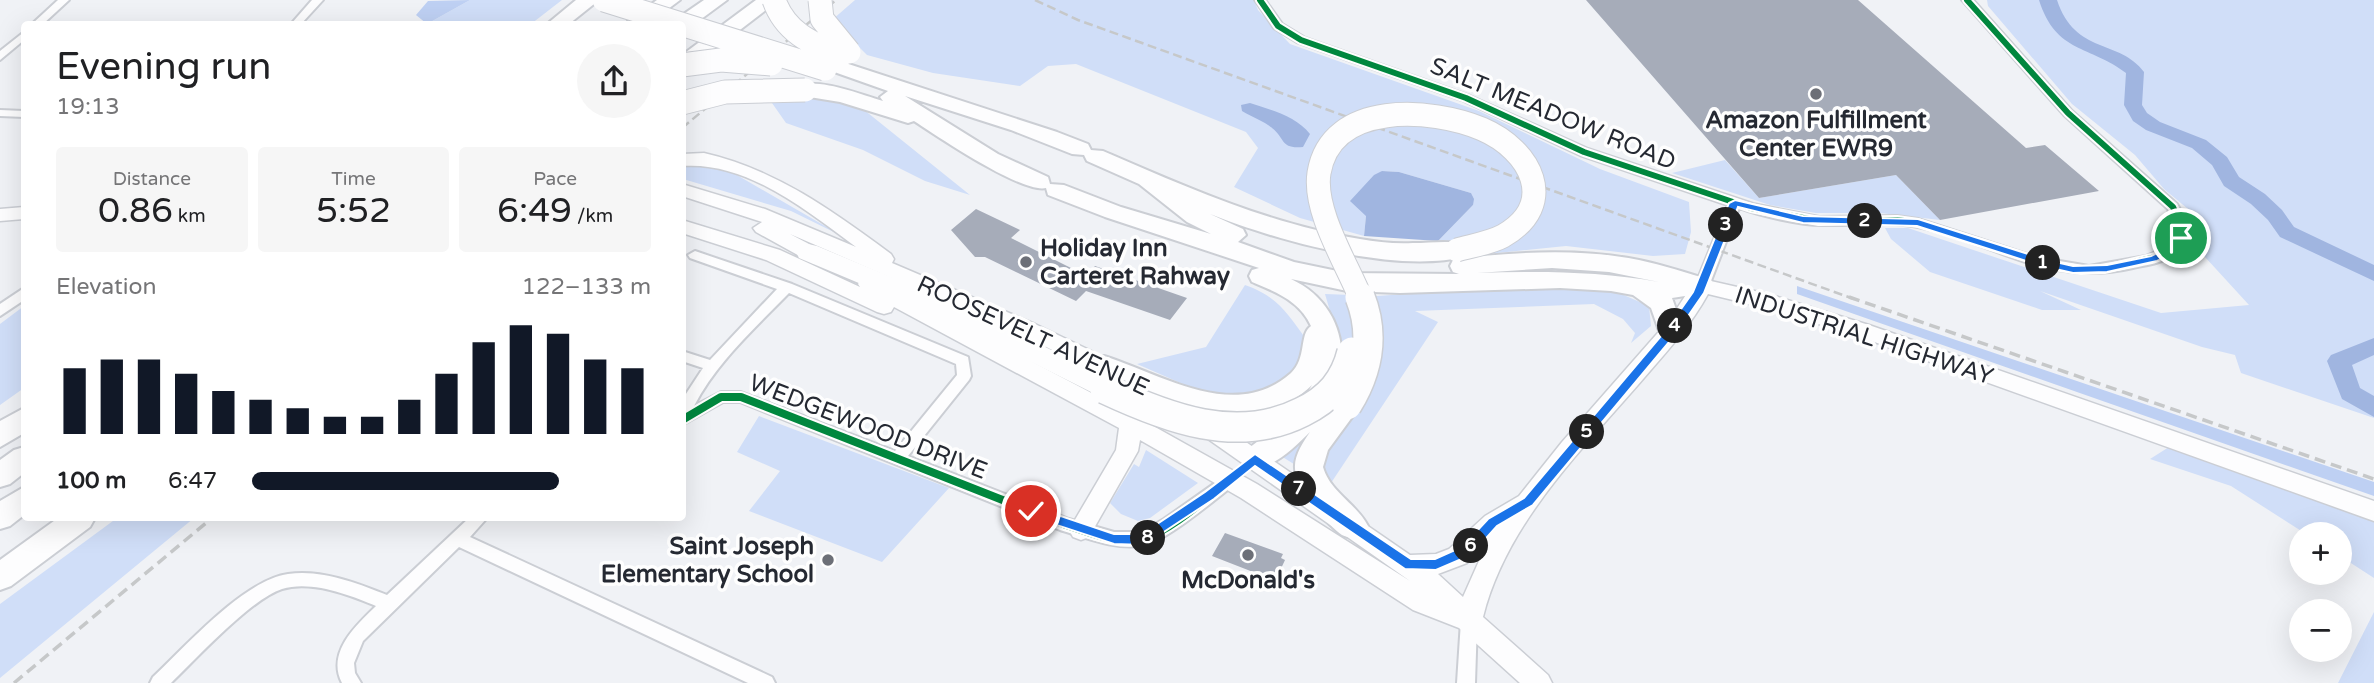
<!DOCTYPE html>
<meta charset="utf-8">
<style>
body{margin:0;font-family:"Varela Round",sans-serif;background:#f6f6f6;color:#202124;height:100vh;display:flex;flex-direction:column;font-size:26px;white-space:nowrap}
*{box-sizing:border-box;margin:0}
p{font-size:23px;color:#757577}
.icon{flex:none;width:38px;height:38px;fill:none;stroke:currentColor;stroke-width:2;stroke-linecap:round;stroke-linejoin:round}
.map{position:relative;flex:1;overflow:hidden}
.side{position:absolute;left:21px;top:21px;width:665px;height:500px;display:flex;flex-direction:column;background:#fff;border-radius:7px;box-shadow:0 7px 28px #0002}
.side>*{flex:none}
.tools{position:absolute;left:2289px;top:522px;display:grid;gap:14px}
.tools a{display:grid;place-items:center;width:63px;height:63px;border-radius:50%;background:#fff;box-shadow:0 7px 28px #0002;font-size:35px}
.pin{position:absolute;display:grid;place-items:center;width:60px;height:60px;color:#fff;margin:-30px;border:4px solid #fff;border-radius:50%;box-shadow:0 2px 7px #0007}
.km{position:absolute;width:35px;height:35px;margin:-18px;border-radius:50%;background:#222;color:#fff;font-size:19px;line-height:35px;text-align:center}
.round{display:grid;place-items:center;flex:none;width:74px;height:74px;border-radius:37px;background:#f6f6f6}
.headline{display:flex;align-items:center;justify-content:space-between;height:119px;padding:0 35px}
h1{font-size:38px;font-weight:600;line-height:52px}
.figures{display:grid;grid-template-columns:repeat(3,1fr);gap:10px;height:119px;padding:7px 35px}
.figures div{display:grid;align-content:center;border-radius:7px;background:#f6f6f6;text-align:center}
.figures b{font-size:35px;font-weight:600}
.figures small{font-size:19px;font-weight:400}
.figures p{font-size:19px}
.chart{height:196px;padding:14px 35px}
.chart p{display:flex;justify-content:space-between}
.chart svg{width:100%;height:126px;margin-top:7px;stroke:#111827;stroke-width:6}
ul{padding:0 35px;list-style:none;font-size:23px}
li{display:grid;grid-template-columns:112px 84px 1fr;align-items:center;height:52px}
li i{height:18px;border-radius:9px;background:#111827}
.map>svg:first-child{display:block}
</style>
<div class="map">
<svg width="2374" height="683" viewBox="0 0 2374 683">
<rect width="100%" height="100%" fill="#f0f2f6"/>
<path fill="#d0def8" d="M470,0H562L531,24H427Z
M855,0H1254L1258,10L1290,44L1479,111L1600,169L1689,202L1691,232L1685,254L1653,256L1566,246L1478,255L1438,241L1473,205L1471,193L1399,172L1382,171L1366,216L1364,236L1300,218L1234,187L1258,148L1246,132L1076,64L1048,66L1020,86L933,73L867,55L832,20Z
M1987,0H2374V418L2241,373L2235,355L2202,347L2040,291L2081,310H2042L1930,272L1891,239L1885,228H1908L2161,313L2249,305L2194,245L2188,209L2164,189L2135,155L2072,104L1988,6Z
M765,93L821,97L863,109L970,195L925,181L863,150L786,123Z
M1725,160L1759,198L1896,175L1940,220L1880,213H1816L1770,205L1672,173Z
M691,164L723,167L844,237L791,211L683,179V167Z
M1245,285C1277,296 1287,313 1306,339L1294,372L1253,395L1201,392L1137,364L1206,347Z
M1610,289L1649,306L1651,326L1631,343L1635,333L1623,319L1594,304L1415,311L1438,322L1329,486L1281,456L1343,356L1325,294L1377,296L1447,291Z
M24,306V388L0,405V324Z
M759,416L949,488L882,562L749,511L780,471L737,452Z
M2169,447L2374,520V578L2340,556V534H2306L2231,486L2150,459Z
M1146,450L1198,483L1150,518L1138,521L1121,514L1110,503L1134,464L1139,467Z
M117,518H194L0,678V604Z
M2374,612V683H2338Z"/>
<path fill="#bed0f3" d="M470,0L427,24L416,15L428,1Z
M1797,286L2374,482V496L1797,294Z"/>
<path fill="#a0b5e0" d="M1250,103C1271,110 1296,116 1310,134L1303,147C1280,149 1286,139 1272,128C1264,121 1252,117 1242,111L1241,105Z
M1382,171L1399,172L1471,193L1474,199L1473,205L1438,241L1364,236L1366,216L1350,201L1374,175Z"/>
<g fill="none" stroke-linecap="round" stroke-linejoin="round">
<path fill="#a0b5e0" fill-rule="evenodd" d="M2039,0H2057C2075,55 2120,39 2144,72L2142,105L2147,113L2160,122L2206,140L2227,157L2239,177L2265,194L2282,210L2294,227L2374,265V281L2280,237L2268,220L2251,204L2224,186L2212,165L2192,148L2146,130L2133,121L2124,105L2126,73C2090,45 2056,54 2039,0Z
M2374,338V355L2352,365L2360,388L2374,396V417L2342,399L2327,361L2331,355Z"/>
</g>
<path fill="#a6acb9" d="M1586,0H1858L2026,148L2045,145L2099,191L1940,220L1896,175L1759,198Z
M976,209L1020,230L1011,238L1087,276L1095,266L1187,298L1170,320L1086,291L1076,301L985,257H975L951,230Z
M1225,533L1283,554L1281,558L1285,560L1278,575L1274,573L1271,579L1212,556Z"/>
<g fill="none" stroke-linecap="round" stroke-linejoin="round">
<defs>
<path id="street" d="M58,0H69L43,24H32Z
M312,0H323L301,24H291Z
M1255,0H1265L1282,24L1305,38L1470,96L1588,149L1753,204L1819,217L1897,216L1918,219L2036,257L2089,266L2146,256L2167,247L2173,240L2175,229L2168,209L2064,115L1962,0H1973L2072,111L2177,204C2188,222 2193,242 2174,255C2162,263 2147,265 2133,268C2047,288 1996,243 1918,227C1887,221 1854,226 1822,225C1800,225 1760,216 1739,208L1709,286L1702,291L1695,286L1728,205L1580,155L1462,100L1297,42L1274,28Z
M24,32V40L0,60V51Z
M0,110L24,111V117L0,116Z
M695,251L792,284L968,357L971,376L969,380L908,456L1069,519L1114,532H1142L1164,519L1225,476L1230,474L1235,476L1238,480L1235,484C1216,499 1167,540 1145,545C1118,551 1086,538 1060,530L740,402H723L682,425V400L703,368L682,361V351L710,360L777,289L690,258L688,255ZM789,293L956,364L957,375L895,451L741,392H721L694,406C716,363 755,328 789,293Z
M24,288V300L0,316V304Z
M469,518H487L470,537L772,677L775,683H748L459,547L363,641L354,663L355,673L361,683H342C326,653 356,625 376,606C350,595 311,580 282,589C251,599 196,659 171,683H150L153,677C185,647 244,580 288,574C321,569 357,583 387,595Z
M1469,614L1475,616L1477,621L1475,683H1457L1461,621L1463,616Z"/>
<path id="secondary" d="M704,153C775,169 833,211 891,254L894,259L892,263L1035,324L1127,368L1130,374L1127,380L1119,382L1111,380L1021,334L790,234L828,254L831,259L828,264H814L756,232L753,228L762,222L682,196V184L765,209L856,247C807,211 747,161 682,166V154Z
M24,207V219L0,221V209Z
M682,220L780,250L860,287L858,284L861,279H875L1139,418L1257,484L1410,581L1198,432L1195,426L1198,420L1206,417L1214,420L1410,555L1436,554L1449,549L1485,516L1519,496L1562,442L1670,319L1695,281L1702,279L1768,294L1869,325L2374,501V521L1855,335L1766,308L1708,294C1692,323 1671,347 1650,371C1587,445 1507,520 1483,617L1548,675L1552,683H1520L1459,628L1413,610L1241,498L1140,440L1138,451L1089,537L1081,540L1073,537L1069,530L1116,450L1119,428L894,307L891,312L884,314L877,312L766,260L682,233ZM1487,543L1463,597L1438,574L1467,563Z"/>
<path id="highway" d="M576,0H599L569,24H547Z
M657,0H680L648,24H626L629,20Z
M704,0H727L689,28L682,30V24H672L675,20Z
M756,0H779L689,69L682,71V55Z
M830,58L1057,132L1088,144L1091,150L1103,151C1186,187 1269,224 1360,239C1377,242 1395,244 1413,243C1430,243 1449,240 1466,244L1469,250L1466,256C1398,275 1275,240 1210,214L1243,229L1246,235L1238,242L1294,262L1347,273L1459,274L1453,272L1450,266L1453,260L1462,258C1521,252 1580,248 1639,260C1663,265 1687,273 1711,280L1715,286L1711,292L1672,298L1684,332L1680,339L1671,341L1662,339L1651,308L1633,295L1611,291L1560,288L1400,293L1347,291L1291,279C1345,304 1355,365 1325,413C1335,400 1340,393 1357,398L1361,405L1328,450L1323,467C1330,492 1357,504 1368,526L1364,535C1356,537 1350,539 1342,535C1327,525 1295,486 1295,468C1294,456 1303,442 1310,432C1294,448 1268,474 1245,467L1241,459L1245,451L1294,414L1312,385C1254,441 1170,405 1108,378L1115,382L1119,389L1115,396L1105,399L952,322L799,258L796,252L799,246L808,244L817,246L970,310L1094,371L1091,366L1095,359L1104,356C1162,374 1235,423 1291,373C1307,358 1299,334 1311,326C1300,301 1276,292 1252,282L1249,276L1252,270L1259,268L1105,217L1048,195L1046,188C1022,194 937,136 914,121L908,123L840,102L797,95L794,90L797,85C824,79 858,94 883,101L880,97L888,91L823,68L820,64L823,60ZM905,96L1011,130L1072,154L1084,155L1087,161L1139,184L1187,222L1211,234L1121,207L1064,185L1050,184L1048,177L998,154ZM1552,268L1609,272L1659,282C1597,271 1539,271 1477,273Z
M24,408V433L0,447V421Z
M24,447V473L10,484L0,487V460L14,450Z
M24,487V515L10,526L0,529V501Z
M58,518H95L90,527L11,586L0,590V560Z"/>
</defs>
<use href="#street" stroke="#cbced4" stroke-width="4"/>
<use href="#secondary" stroke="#cbced4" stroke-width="3"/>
<use href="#highway" stroke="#cbced4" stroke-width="4"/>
<use href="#street" fill="#fdfdfe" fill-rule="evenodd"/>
<use href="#secondary" fill="#fdfdfe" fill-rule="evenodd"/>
<use href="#highway" fill="#fdfdfe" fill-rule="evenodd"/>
<path stroke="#c6c8c9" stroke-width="2.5" stroke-dasharray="9 4.5" stroke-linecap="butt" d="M1035,0L1078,20L1854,299
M682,128L836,0"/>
<path stroke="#c6c8c9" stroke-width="3.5" stroke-dasharray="11 6" stroke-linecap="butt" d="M1849,297L2374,479
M14,683L212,518"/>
<defs>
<path id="highway-bridge-far1" d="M604,0L825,69
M774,0C785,32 811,43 840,56
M820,0L822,19L849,52
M682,65L721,60L771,64
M682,103L725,92L805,90
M1361,299C1347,264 1313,211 1319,173C1331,100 1432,108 1482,129C1531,150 1559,204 1503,236C1490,243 1471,246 1457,250"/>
<path id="highway-bridge" d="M1105,389C1167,418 1237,445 1302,412C1329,399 1345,381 1352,352
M1347,405C1368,371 1375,335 1360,297"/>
</defs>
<use href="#highway-bridge-far1" stroke="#cbced4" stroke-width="25" stroke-linecap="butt"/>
<use href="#highway-bridge" stroke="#cbced4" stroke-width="32" stroke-linecap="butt"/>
<use href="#highway-bridge-far1" stroke="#fdfdfe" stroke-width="23"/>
<use href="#highway-bridge" stroke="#fdfdfe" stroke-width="29"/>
<defs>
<path id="cycleway-far1" d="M1260,0L1278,26L1301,40L1466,98L1584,152L1751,208L1819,221L1897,220L1918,223L2054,266L2081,270L2105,269L2164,255L2177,246L2181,235L2180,223L2173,207L2068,113L1967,0"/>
<path id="cycleway" d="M682,420L721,397H741L1066,525C1089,532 1121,547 1145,538C1173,529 1206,498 1230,480"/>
</defs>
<use href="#cycleway-far1" stroke="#fefefe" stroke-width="10"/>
<use href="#cycleway" stroke="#fefefe" stroke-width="12"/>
<use href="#cycleway-far1" stroke="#00873e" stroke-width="6"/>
<use href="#cycleway" stroke="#00873e" stroke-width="8"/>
</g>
<path fill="#1a73e8" stroke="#fff" stroke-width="2" d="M1735,200L1803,216L1918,219L2047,260L2073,266L2107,265L2151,256L2168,248L2177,236L2186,238L2175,253L2157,261L2107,272L2073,273L2042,266L1917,226L1803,223L1738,207L1704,293L1675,335L1533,505L1497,526L1471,555L1436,570L1405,569L1255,466L1214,499L1144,545L1114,544L1026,515L1024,511L1031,506L1114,534H1142L1205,492L1255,454L1411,559H1435L1462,547L1488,519L1524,498L1667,329L1693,292L1729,203Z"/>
<g fill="#6c6f77" stroke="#fefefe" stroke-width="2.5">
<circle cx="1816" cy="94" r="7"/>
<circle cx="1026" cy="262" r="7"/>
<circle cx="1248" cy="555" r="7"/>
<circle cx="828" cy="560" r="7"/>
</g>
<g text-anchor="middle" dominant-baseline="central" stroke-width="7" stroke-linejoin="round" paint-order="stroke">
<g font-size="24" fill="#252932" stroke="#fefefe">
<text transform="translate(1553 114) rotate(22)">SALT MEADOW ROAD</text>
<text transform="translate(1033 336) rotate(25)">ROOSEVELT AVENUE</text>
<text transform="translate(1864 336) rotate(18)">INDUSTRIAL HIGHWAY</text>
<text transform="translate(868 427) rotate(21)">WEDGEWOOD DRIVE</text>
</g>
<g font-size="24" font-weight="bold" fill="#252932" stroke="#fefefe">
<text x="1816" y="120">Amazon Fulfillment<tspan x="1816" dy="28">Center EWR9</tspan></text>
<text x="1040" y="248" text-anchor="start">Holiday Inn<tspan x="1040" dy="28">Carteret Rahway</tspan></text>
<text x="814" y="546" text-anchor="end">Saint Joseph<tspan x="814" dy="28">Elementary School</tspan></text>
<text x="1248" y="580">McDonald's</text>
</g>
</g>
</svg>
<div class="tools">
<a>+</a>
<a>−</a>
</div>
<div class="pin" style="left:2181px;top:238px;background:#1e9e55"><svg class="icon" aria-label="arrive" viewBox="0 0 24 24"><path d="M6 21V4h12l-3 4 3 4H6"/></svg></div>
<div class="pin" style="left:1031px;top:511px;background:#d93025"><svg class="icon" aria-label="check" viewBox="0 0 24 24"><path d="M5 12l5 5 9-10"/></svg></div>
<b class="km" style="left:2043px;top:263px">1</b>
<b class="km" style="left:1865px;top:221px">2</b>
<b class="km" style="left:1726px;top:225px">3</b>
<b class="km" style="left:1675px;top:326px">4</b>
<b class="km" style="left:1587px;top:432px">5</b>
<b class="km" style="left:1471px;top:546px">6</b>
<b class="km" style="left:1299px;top:489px">7</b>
<b class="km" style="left:1148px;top:538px">8</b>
<section class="side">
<div class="headline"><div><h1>Evening run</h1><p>19:13</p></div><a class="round"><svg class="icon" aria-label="share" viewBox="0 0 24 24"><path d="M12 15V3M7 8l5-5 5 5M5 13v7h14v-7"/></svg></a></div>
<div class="figures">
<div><p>Distance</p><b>0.86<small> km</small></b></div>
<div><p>Time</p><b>5:52</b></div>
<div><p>Pace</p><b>6:49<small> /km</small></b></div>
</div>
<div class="chart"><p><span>Elevation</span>122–133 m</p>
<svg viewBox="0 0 160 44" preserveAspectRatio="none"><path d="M5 44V21M15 44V18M25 44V18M35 44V23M45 44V29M55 44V32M65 44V35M75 44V38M85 44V38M95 44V32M105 44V23M115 44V12M125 44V6M135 44V9M145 44V18M155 44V21"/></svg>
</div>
<ul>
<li><b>100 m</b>6:47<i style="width:77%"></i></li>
</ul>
</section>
</div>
